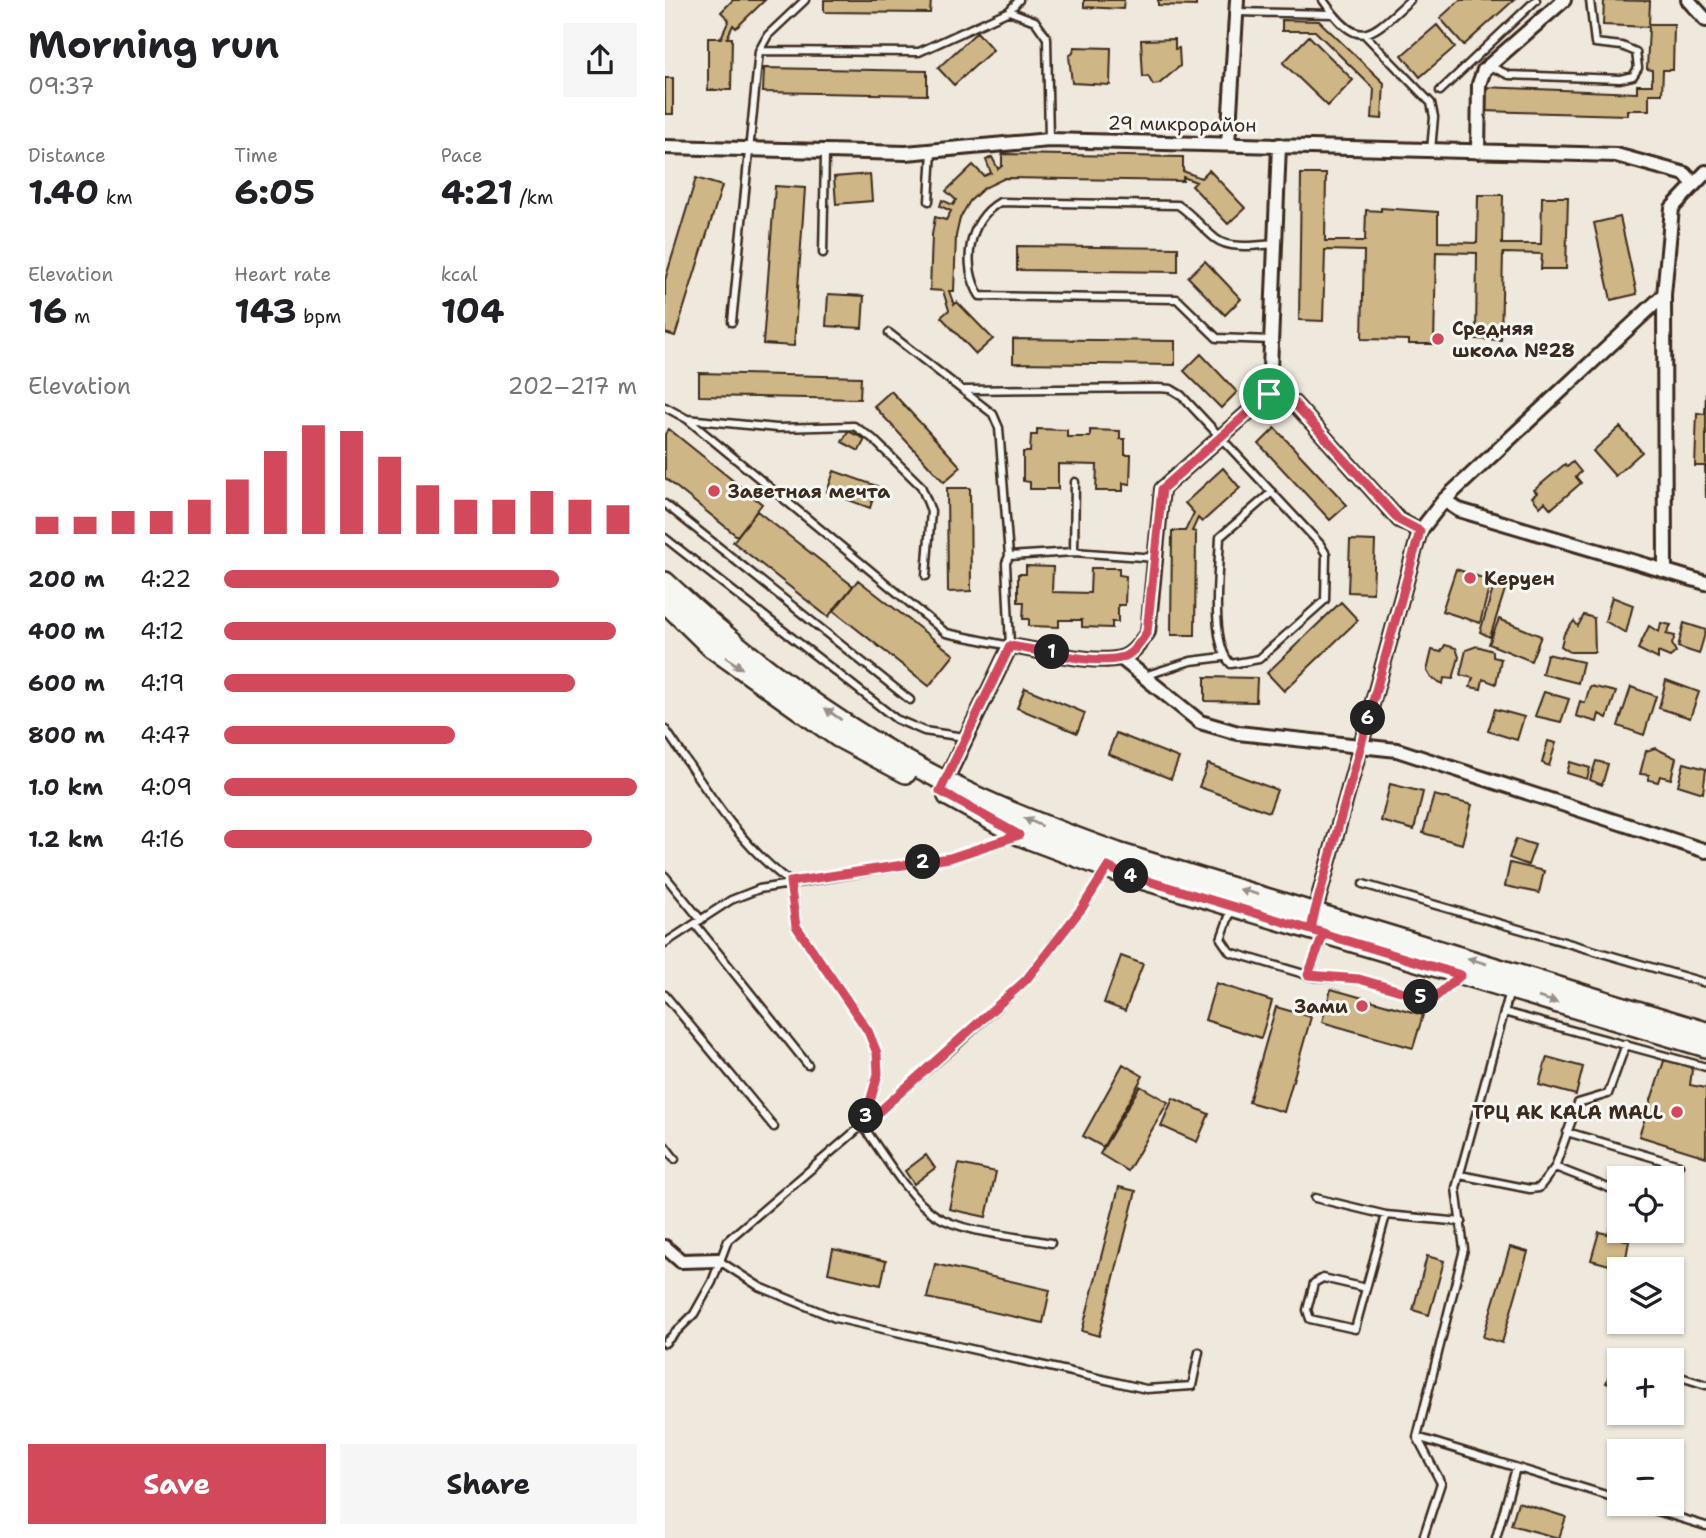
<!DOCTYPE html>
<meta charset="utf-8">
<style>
body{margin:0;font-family:"Shantell Sans",sans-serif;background:#f6f6f6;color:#202124;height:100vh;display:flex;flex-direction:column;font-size:26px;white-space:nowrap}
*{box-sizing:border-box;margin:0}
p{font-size:23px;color:#757577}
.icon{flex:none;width:38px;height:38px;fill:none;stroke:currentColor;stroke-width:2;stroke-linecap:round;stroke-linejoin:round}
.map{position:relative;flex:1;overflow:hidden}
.details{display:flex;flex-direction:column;background:#fff;width:665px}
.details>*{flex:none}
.controls{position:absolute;left:942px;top:1166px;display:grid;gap:14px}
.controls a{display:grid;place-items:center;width:77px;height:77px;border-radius:0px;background:#fff;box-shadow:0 2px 5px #0004;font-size:35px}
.pin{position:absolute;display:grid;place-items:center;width:60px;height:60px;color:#fff;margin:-30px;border:4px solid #fff;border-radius:50%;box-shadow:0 2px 7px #0007}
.km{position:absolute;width:35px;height:35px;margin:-18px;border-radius:50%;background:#222;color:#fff;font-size:19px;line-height:35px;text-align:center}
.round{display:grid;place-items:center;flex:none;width:74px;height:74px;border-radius:0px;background:#f6f6f6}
.overview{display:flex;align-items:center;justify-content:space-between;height:119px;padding:0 28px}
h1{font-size:38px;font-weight:700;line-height:52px}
.stats{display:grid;grid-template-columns:repeat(3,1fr);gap:10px;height:119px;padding:7px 28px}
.stats div{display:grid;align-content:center}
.stats b{font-size:35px;font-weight:700}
.stats small{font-size:19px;font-weight:400}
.stats p{font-size:19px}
.chart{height:196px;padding:14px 28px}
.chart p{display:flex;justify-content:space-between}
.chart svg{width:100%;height:126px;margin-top:7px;stroke:#d1495b;stroke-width:6}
.primary-button{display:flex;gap:14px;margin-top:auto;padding:14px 28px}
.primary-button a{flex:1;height:80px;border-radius:0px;background:#d1495b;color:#fff;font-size:28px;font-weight:700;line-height:80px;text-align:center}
.primary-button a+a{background:#f6f6f6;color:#202124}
ul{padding:0 28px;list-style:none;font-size:23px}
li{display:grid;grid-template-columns:112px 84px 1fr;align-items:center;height:52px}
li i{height:18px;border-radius:9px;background:#d1495b}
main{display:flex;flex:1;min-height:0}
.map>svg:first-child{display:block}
</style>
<main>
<section class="details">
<div class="overview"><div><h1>Morning run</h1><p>09:37</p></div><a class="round"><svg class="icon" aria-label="share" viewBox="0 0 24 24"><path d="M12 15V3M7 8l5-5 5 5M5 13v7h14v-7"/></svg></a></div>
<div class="stats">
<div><p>Distance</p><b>1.40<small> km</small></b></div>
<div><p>Time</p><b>6:05</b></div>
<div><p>Pace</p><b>4:21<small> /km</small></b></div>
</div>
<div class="stats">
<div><p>Elevation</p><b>16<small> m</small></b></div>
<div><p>Heart rate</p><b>143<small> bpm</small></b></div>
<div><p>kcal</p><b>104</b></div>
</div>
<div class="chart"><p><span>Elevation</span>202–217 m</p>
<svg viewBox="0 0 160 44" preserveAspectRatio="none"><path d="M5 44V38M15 44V38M25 44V36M35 44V36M45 44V32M55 44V25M65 44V15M75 44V6M85 44V8M95 44V17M105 44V27M115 44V32M125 44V32M135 44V29M145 44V32M155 44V34"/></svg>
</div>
<ul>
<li><b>200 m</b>4:22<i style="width:81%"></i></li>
<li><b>400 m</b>4:12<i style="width:95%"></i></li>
<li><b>600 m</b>4:19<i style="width:85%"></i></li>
<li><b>800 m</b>4:47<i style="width:56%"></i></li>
<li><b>1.0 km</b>4:09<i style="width:100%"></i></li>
<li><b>1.2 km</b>4:16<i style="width:89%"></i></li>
</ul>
<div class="primary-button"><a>Save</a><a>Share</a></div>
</section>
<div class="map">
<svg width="1041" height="1538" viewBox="0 0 1041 1538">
<rect width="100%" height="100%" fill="#eee9dc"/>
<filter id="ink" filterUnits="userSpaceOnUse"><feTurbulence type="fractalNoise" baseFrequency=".0143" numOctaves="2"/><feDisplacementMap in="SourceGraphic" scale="14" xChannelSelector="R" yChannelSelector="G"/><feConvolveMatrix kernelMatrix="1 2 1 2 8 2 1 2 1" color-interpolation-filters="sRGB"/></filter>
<g filter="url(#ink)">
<path fill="#cfb686" stroke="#3b2a1e" stroke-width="2" d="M68,0H100L71,28L68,25L62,38H67L66,90H43V38H56L64,20L56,12Z
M159,0H266L265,13L159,12Z
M419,0H459L458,9L419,7Z
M493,0H531V6L493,5Z
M795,0H849L799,45L775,18Z
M939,0L985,1L984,24H1009L1008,70H998L997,94H984V110H962V115L817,111L818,87L972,93V85H987V70L982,69L984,27L938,25Z
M617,20L654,21L719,83L717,119L707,118L709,89L650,31H617Z
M772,25L790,47L755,77L737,55Z
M312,32L328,50L289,85L273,68Z
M644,36L688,80L663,106L618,63Z
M510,39V49L514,48L515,66L494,84L488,85L483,76L478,77L476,40Z
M409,47L446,48L445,85L407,83L404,56L408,53Z
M99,68L262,71V95L98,92Z
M0,78H8V114H0Z
M337,154L518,157V171L536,178L544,170L580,208L563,224L527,186L531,182L518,177V181L340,178L319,188L305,201L295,218L291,236L289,291H284L289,305L292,302L328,339L311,354L276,317L284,310L278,291L265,290L267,235L270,217L281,220L286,211L275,206L277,200L288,205L291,200L281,191L308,165L319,176L326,173L321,160L327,157L333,169L337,166Z
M205,174L207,201L171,204L169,177Z
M636,174H661L660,241H700L701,210L716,211V208L773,212V242L812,243L813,195H838L837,244H876L877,197H903L901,269H876L877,254L838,253L836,340L811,339L812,253L771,252L769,344H744V340L697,339L699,251L660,250L658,321L634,320Z
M31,178L57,186L10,336L0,333V280Z
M110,186L140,188L129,346L98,344Z
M955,217L972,294L946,300L929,223Z
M352,246L513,248V272L352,270Z
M540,261L576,299L560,315L523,277Z
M163,294L199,296L197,328L161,326Z
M348,339L510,341V365L348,363Z
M536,354L572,392L556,408L519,371Z
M34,373L196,377L195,399L34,396Z
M226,391L296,467L279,482L209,406Z
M1041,393V498L1040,466H1030L1032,413L1040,414Z
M955,427L977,452L950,476L928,451Z
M610,428L682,505L665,520L594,444Z
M4,429L97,504L72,536L0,478V434Z
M372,429L402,430V437H425V430L455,431V439H460V455H466L465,484L458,483V491H431L432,465L393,464V489H365V482L358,481V452H365L366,435H372Z
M183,431L200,439L194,451L177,442Z
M908,462L916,472L911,477L916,483L886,509L880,502L875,507L867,497L872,493L869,490L900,464L902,467Z
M558,468L575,488L537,522L533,518L527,531L531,532L530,635H506L507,531H520L529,513L520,503Z
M169,471L212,486L205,508L162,492Z
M282,488H305L306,591L283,592Z
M92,511L188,586L163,617L68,542Z
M685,540L710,541L708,593L683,592Z
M361,566L388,567L387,592L425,593L426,568H454V575L461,576L460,605H453V622H447V628L417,627V620H394V627L364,626V619H358L359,602H353V574H361Z
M791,569L826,581L815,623L777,611Z
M832,576L843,580L825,637L815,632Z
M193,580L289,655L264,686L169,611Z
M947,597L968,605L961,633L940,621Z
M676,602L693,620L619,691L602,673Z
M919,615L929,618L930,652H905L896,646L899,634L909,621L913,626Z
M834,619L876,636L866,661L824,644Z
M996,623L1006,625L1001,634L1010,636L1007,644L1011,652L1005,657L993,652V659L973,649L984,626L994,632Z
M1019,623L1041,630L1034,654L1013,647Z
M780,645L791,648L794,657L788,679L779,678L778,684L766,678L762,671L767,650L776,652Z
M812,646L828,651V657L836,659L831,684L818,679L816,689L805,687L808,678L795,675L801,650Z
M882,654L918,662L913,683L877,674Z
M540,677L592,678L591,702L540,701Z
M1001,680L1034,692L1025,718L994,708Z
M925,686L951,692L942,718L934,714L932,722L911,716L915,701L920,703Z
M966,687L991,696L979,735L953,726Z
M360,688L420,713L412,733L352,708Z
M879,692L904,699L896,722L870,716Z
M830,709L859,717L852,740L823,731Z
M451,733L514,758L506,779L443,754Z
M883,741L891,743L884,766L877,763Z
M990,748L1011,758L1006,779L995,776L993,782L984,780V775L975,774L981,751Z
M931,761L943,764L937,785L925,780Z
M905,762L925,768L922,779L902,773Z
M1019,763L1041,769L1038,793L1013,785Z
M543,764L612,790L604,812L534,787Z
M725,784L758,792L749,830L716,821Z
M769,795L807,805L797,844L758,833Z
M851,839L870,845L863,865L844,858Z
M845,863L879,871L874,893L840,886Z
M456,956L478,964L460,1011L439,1003Z
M551,983L607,1001L596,1038L540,1020Z
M666,989L758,1015L748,1048L657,1022Z
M611,1007L646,1017L619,1112L584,1102Z
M882,1057L918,1067L911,1095L874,1085Z
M1006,1060L1024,1065L1027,1070L1025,1085L1041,1088V1157L974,1136L999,1061Z
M458,1064L478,1076L438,1147L418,1136Z
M475,1086L503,1102L463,1171L435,1154Z
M508,1098L544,1114L532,1142L496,1126Z
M261,1155L270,1168L249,1184L240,1171Z
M294,1164L331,1172L321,1217L284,1209Z
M454,1187L471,1191L434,1336L417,1331Z
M945,1228L955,1231L953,1238L964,1241L959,1269L926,1260L934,1232L943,1234Z
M845,1247L863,1252L837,1343L818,1337Z
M168,1249L221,1261L216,1285L163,1273Z
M762,1256L779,1261L764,1315L748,1310Z
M270,1264L385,1290L378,1323L262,1298Z
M951,1357L958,1360H954V1387L941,1383Z
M853,1502L901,1517L894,1538L846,1525Z"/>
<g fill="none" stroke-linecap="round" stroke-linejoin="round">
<defs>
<path id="lane" d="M658,0C695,53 705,36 745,0
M344,11L370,21L382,38L384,140
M572,12L668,14
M701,36L766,103L769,117L766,150
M94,51L103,35L140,0
M824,66L844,75L955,79L968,76L973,68L971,52L957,46L930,43L925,0
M775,91L871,0
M264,201L267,151
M158,253L160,154
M67,322L94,51L254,52L344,11L354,0
M224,333L328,414L334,428L344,556
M606,340L552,338L512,299L315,296C296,266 303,220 335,202L513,205C528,215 537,228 551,239C565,250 594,245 611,244
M299,390L493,388L506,389L516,395L655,544L661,554L660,600L594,659L566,664C544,643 554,568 555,537L607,492
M0,407L22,419L112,428L189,426L207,438L256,486L266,511L261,576
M22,419L281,633L345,646L341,563L344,556L409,552
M410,482L409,552L491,558
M0,504L245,700
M0,538L231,719L259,731L299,737
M479,676L526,661L558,657
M0,729C38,784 71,842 125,882L131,926L203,1031L212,1053L213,1074L198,1126C217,1152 243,1198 270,1215C297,1233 353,1236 386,1243
M0,876L36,920
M698,884L1041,983
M567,908L556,939L565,952L649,977L694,979L767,1000L794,976
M30,924L143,1065
M0,943L66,900L94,889L285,858L349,837
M643,976L659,935
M0,995L109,1127
M839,1012L1041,1067
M902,1132L1014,1165
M0,1146L10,1159
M890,1167L954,1192
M795,1175L865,1189L874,1188L890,1167L913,1103L943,1094L961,1044
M650,1198L721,1215L797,1222
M53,1260L95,1287L170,1318L481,1389L527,1386L534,1352
M701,1288L658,1278L649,1283L642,1310L645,1319L690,1329L721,1215
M0,1343L29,1314L47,1282L63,1240L296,1041L361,980L417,908L440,872
M1006,1374L1041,1385
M752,1437L954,1499
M966,1503L1041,1526
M758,1538L776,1483L752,1437L799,1249L791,1188L845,991
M831,1538L851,1468"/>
<path id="street" d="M1023,0L1041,20
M563,144L572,0
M0,147L241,153L384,140L951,155L1020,174L1028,183
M813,152L814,84L819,70L899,0
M999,295L1000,571
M604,394L629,403L734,520L755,531
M779,500L794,510L1041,583
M456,658L535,722L573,733L732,750L1041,851
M280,782L345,646C375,650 427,665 455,658C468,655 475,643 483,632L497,489L604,394L614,145
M650,911L755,531L779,500L999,295L1007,208L1041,172
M0,1247L16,1261L53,1260"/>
<path id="secondary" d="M0,582C83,660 179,731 281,782C336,810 395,832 453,853L1041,1032
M0,602L46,647L173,737L241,773
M283,796L354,835L453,872L1041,1047"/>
</defs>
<use href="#lane" stroke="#3b2a1e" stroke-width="11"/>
<use href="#street" stroke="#3b2a1e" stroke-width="18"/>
<use href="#secondary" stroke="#3b2a1e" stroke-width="24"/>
<use href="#lane" stroke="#f6f6f2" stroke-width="6"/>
<use href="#street" stroke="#f6f6f2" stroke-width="12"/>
<use href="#secondary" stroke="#f6f6f2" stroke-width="19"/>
</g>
<defs><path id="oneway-solid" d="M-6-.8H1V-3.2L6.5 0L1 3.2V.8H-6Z" transform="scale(1.75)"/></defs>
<g fill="#989088">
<use href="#oneway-solid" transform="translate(69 663) rotate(35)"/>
<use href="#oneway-solid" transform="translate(168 714) rotate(-145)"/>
<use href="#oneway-solid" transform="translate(368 822) rotate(-156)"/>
<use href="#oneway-solid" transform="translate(584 892) rotate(-164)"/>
<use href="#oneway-solid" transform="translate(812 961) rotate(-163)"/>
<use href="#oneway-solid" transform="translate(883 1000) rotate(16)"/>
</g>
</g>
<g fill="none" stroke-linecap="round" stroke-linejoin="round" filter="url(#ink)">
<defs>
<path id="route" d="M604,394L497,489L482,632C475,642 468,655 455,658C427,665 375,650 345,646L275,791L354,835L285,858L125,882L131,926L203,1031L212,1053L213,1074L198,1126L361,980L417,908L443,867L453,872L796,975L767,1000L694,979L643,975L659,933L646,929L650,911L755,531L734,520L629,403L604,394"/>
</defs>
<use href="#route" stroke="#fff" stroke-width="14"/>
<use href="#route" stroke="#d1495b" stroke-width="9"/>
</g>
<g fill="#d1495b" stroke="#f6f6f2" stroke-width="2.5">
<circle cx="773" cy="339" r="7"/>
<circle cx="49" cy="491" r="7"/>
<circle cx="805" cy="578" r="7"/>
<circle cx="697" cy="1006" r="7"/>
<circle cx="1012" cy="1112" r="7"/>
</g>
<g text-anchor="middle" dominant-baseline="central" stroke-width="6" stroke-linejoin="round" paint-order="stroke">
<g font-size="19" fill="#3b2a1e" stroke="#f6f6f2">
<text transform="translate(517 124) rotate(1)">29 микрорайон</text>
</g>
<g font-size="19" font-weight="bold" fill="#3b2a1e" stroke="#f6f6f2" text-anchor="start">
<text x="787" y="328">Средняя<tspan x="787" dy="22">школа №28</tspan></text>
<text x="63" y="491">Заветная мечта</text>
<text x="819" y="578">Керуен</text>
<text x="683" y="1006" text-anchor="end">Зами</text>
<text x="998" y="1112" text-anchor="end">ТРЦ AK KALA MALL</text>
</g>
</g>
</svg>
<div class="controls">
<a><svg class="icon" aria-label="locate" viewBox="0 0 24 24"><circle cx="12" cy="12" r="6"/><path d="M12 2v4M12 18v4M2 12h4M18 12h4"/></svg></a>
<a><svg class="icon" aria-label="layers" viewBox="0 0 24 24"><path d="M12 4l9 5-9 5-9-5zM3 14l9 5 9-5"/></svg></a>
<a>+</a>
<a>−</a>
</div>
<div class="pin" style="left:604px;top:394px;background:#1e9e55"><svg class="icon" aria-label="arrive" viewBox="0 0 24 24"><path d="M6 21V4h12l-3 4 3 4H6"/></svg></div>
<b class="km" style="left:387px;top:652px">1</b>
<b class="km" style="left:258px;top:862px">2</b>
<b class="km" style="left:201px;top:1116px">3</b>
<b class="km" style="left:466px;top:876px">4</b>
<b class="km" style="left:756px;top:997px">5</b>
<b class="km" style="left:703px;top:718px">6</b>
</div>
</main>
